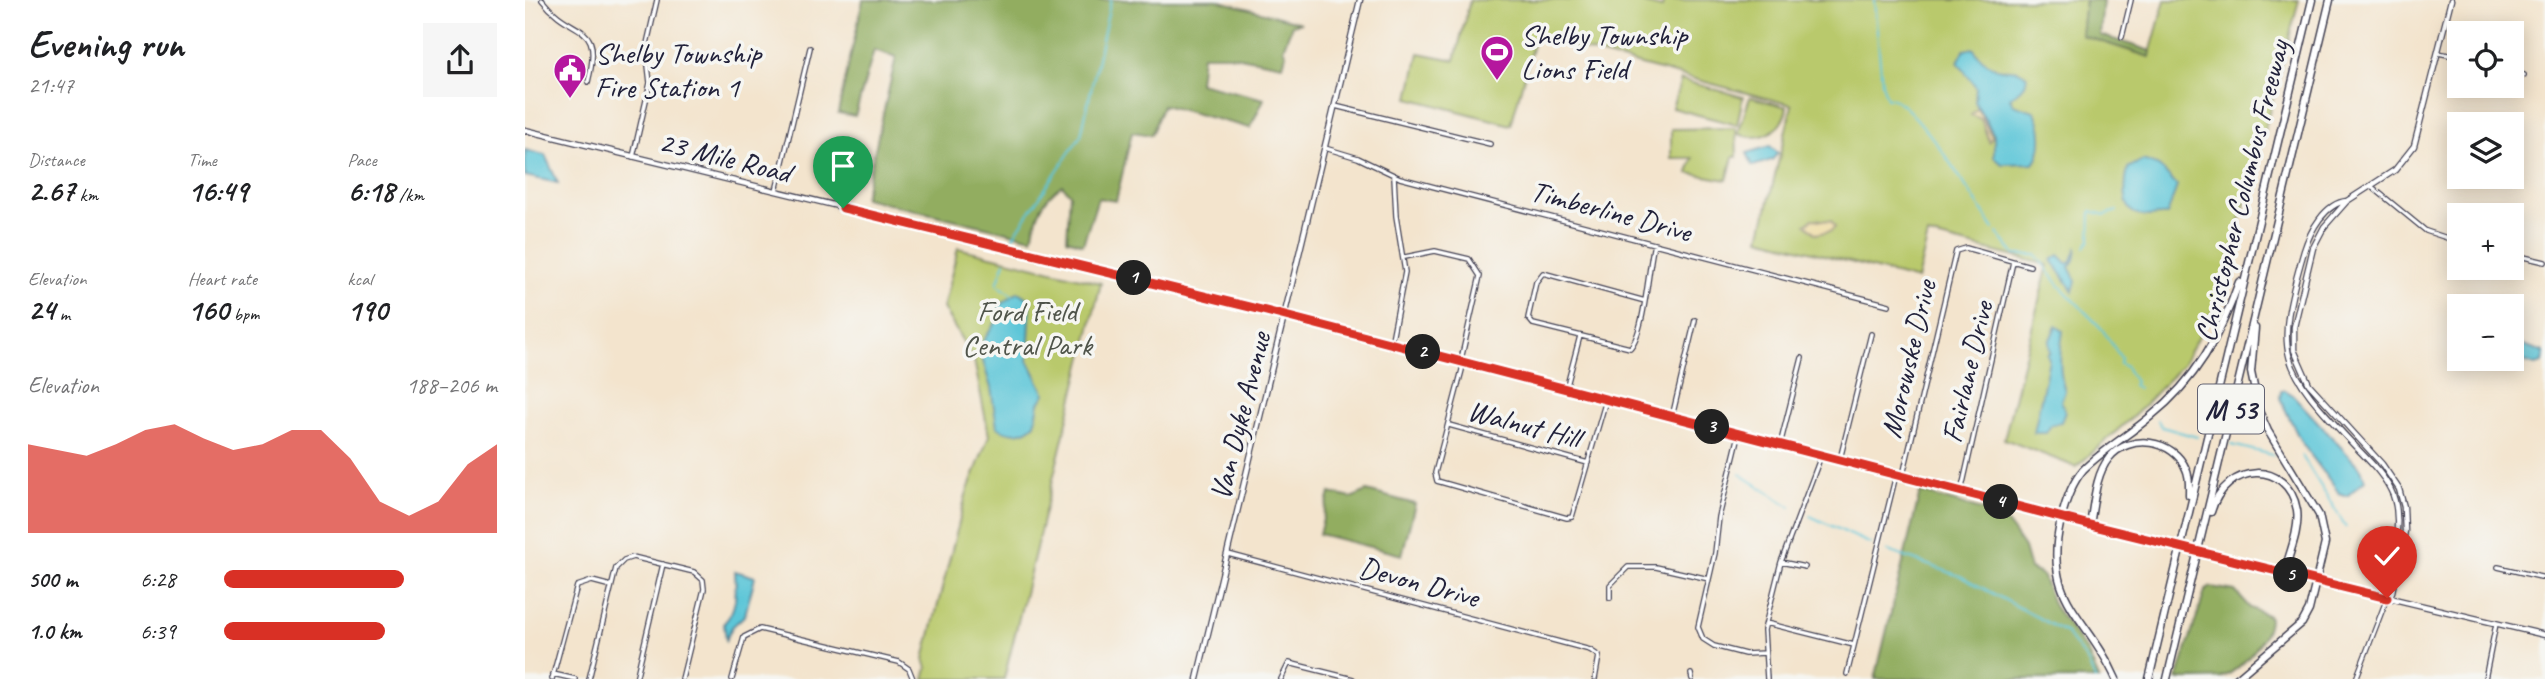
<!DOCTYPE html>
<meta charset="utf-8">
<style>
body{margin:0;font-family:Caveat,sans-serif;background:#f6f6f6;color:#202124;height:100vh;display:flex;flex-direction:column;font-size:26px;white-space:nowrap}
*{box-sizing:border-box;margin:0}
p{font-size:23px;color:#757577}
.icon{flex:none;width:38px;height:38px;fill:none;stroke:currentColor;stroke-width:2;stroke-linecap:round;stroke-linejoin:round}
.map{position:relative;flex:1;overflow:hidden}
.panel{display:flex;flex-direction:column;background:#fff;width:525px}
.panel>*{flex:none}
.tools{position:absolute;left:1922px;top:21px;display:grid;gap:14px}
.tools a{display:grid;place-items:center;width:77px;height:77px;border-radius:0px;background:#fff;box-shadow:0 4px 18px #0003;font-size:35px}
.pin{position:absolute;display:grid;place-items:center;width:60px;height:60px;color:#fff;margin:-72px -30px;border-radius:50% 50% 50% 0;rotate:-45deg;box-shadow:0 0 7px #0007}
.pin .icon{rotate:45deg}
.km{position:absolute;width:35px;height:35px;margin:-18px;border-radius:50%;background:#222;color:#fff;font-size:19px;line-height:35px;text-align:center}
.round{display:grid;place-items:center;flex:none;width:74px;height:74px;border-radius:0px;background:#f6f6f6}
.headline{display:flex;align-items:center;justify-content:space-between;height:119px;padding:0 28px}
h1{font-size:38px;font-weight:700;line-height:52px}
.metrics{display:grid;grid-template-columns:repeat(3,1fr);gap:10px;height:119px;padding:7px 28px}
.metrics div{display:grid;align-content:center}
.metrics b{font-size:30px;font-weight:700}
.metrics small{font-size:19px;font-weight:400}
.metrics p{font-size:19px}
.chart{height:196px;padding:14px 28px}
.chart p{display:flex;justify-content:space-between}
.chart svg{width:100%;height:126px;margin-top:7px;fill:#d93025;opacity:.7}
ul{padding:0 28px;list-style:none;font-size:23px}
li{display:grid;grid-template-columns:112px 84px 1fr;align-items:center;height:52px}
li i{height:18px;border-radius:9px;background:#d93025}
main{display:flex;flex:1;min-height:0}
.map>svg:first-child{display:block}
</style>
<main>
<section class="panel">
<div class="headline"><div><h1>Evening run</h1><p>21:47</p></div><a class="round"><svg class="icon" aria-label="share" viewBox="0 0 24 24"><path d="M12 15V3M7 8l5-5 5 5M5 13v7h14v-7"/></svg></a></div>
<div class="metrics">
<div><p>Distance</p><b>2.67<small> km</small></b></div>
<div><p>Time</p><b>16:49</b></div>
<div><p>Pace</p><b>6:18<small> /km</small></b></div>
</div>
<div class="metrics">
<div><p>Elevation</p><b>24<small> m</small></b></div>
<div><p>Heart rate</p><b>160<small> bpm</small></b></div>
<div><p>kcal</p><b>190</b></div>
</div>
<div class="chart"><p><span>Elevation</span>188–206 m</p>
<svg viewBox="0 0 160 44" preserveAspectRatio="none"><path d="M0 44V13L10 15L20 17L30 13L40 8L50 6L60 11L70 15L80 13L90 8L100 8L110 18L120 33L130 38L140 33L150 20L160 13V44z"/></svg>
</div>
<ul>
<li><b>500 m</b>6:28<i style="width:66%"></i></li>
<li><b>1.0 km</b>6:39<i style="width:59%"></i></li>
</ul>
</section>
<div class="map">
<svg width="2020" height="679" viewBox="0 0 2020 679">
<rect width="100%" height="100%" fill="#f6f6f2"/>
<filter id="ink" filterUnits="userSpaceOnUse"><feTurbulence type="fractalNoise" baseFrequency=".0143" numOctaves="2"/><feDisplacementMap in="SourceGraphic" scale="14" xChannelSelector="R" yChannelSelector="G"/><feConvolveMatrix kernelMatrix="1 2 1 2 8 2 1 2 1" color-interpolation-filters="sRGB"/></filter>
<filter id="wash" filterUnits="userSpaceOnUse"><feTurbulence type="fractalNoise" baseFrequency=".00686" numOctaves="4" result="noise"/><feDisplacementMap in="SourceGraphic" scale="28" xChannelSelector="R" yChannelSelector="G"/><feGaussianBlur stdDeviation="1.57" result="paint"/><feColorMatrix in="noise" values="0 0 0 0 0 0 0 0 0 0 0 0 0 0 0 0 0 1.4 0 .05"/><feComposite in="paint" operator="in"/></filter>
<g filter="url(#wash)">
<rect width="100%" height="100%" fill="#f3e4cd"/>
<path fill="#b9c96c" stroke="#6e7654" stroke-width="2" d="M945,0H1105L1137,8L1139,0H1560L1556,35L1624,57L1640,0H1774L1694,301L1657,365L1613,412L1551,467L1479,439L1523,265L1403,235L1392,280L1235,238L1267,105L1010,37L986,125L884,98L894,53L930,60Z
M1156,80L1218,97L1212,125L1147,108Z
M1225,97L1262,107C1258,131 1236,143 1213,134Z
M1211,128L1212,157H1208L1202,180L1163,173L1168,158H1146V129Z
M433,248L576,283L479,679H399L402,668L399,659L441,495L464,436L449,360L418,308Z"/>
<path fill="#92ad60" stroke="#5a684e" stroke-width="2" d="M338,0H692L776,23L767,25L758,49L761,54L758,65L704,55H677L674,83L739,99L725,128L638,105L626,135L607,132L591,201L573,198L558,244L542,239L545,194L537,185C517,199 512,214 507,238L339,198L371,57L349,50L330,116L313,113Z
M1560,0H1578L1575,35L1626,51L1625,57L1556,35Z
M842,491L890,504L877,555L794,534L805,493L826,498Z
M1395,492L1477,516L1499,548L1505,569L1517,575L1529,606L1562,651L1574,679H1350Z
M1686,587L1710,591L1725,608L1744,616C1745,638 1716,670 1696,678C1685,679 1664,679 1652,679L1680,591Z"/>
<path fill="#eeda9e" stroke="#887e6c" stroke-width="2" d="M1453,108L1467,137L1464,142L1456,119L1446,115Z
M1288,219L1306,221L1310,227L1306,231L1291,234L1281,224Z"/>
<path fill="#5dc6d8" stroke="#40748a" stroke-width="2" d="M1448,48C1471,81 1489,63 1502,76L1500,85L1485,98L1488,104L1509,111C1518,125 1519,151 1509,163L1477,164L1469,157V135L1450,102L1451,87L1433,62L1439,50Z
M1245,146L1253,153L1247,160L1228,166L1222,153Z
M0,150L20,155L33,183L0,176Z
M1618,160L1634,166L1652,186L1642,215C1633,214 1622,218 1613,215C1596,210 1600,180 1603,168Z
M1552,247L1550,260L1544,267L1551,281L1548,291L1527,260L1534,255L1542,263H1546Z
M493,292L506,300L503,360L520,394L514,403L510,424C499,435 485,435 472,427L466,388L455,351L456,344L471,322L473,307Z
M1531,326L1538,331C1535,350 1533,371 1540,391L1536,400L1540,412L1536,422L1526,425L1521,433H1509L1524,359L1522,354L1525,352L1524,342Z
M1986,341L2019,352L2018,363L2010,365L1986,357Z
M1760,390L1768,395L1836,469L1840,480L1822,496L1814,493L1776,442L1755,398L1756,391Z
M210,571L230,577L220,615L207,627L201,640L199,623C213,609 211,590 210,571Z"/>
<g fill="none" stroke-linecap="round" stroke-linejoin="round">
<path stroke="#5dc6d8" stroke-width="2" d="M1349,0L1357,83L1362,98C1387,94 1453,207 1469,229
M1472,233L1490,255H1511L1534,285L1577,329L1596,358L1595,364L1601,367L1610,382L1608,385L1613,388
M488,237L556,135L586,0
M1560,247L1565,240L1566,211L1580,215L1592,211
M480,262L472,284L488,296
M1633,421L1637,427L1672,437
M1707,445L1748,455
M1777,456L1821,527
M1215,474L1266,507
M1285,516L1346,544
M1363,551L1435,576L1540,632L1563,662L1570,679"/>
</g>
</g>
<g filter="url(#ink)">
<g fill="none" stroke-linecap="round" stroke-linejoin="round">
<defs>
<path id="minor" d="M17,0C48,40 79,18 63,82
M1597,37L1606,0
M1913,53L1934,57
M1986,72L1999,75
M810,106L965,144
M800,148L833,158L875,178L1364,305
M108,157L125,83L121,48L132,0
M1846,186L1901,231L1934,242
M251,191L285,48
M1986,254L2020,262
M880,257L910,251L944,259L955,276L937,355V370L910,473L912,481L1042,518L1047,517L1081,400
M1120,301L1018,273L1011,282L1003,318L1008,324L1105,348C1120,332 1123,268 1129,244
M866,344L880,272L871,216L869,176
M1041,389L1055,336
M1147,417L1170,320
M924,425L1063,463
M1214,435L1194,517L1190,553L1173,627L1178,639L1189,646L1220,654L1240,653
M1255,445L1277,358
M1315,459L1346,334
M1378,475L1431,251L1441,248L1505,266
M1436,492L1488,262
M703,554L1065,650L1074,656L1070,679
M1256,562L1280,567
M1973,567L2020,578
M1085,598V585L1103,567H1131L1184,579
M1241,623L1329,645
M28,674L50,679
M1166,674L1167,679
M1322,674L1371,475
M27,679L52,586L67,581L86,586
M64,679L91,568L99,560L108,557L169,572L178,580L179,589L157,679
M111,679L138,564
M207,679L219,637L235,629L374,662L384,669L388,679
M756,679L764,663L828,679
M1242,679L1239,630L1256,562L1296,456
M1831,679L1862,598
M1960,679L1971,624"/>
<path id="tertiary" d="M1822,201L1799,227L1788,248L1769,327V350L1784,384L1857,464L1874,489L1879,507L1880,531L1867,592L1862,598
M1862,598L1859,589C1866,559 1879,526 1868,495C1860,475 1843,460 1829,445C1755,366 1748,357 1779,251C1785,231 1800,203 1822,201L1870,170L1889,146L1926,0"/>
<path id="secondary" d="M0,130L703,301L1643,544
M1684,555L2020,635
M672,679L835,0"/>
<path id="motorway" d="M1686,512C1700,462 1763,459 1772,510C1775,530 1764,554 1759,573
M1565,525C1569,504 1570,475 1584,458C1604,433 1649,439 1661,469C1665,477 1664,487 1664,495
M1591,679C1563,615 1518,602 1535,524C1539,506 1546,484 1558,470C1579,449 1604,435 1626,416C1671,380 1695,336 1714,282
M1624,679L1787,0
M1642,679L1805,0
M1711,679L1777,623L1784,610L1800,543L1794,515L1743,431L1734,411L1726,372L1730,328"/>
</defs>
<use href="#minor" stroke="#413f51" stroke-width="6"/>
<use href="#tertiary" stroke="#413f51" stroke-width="7"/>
<use href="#secondary" stroke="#413f51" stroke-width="7"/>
<use href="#motorway" stroke="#413f51" stroke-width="9"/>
<use href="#minor" stroke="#fff" stroke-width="3.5"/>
<use href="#tertiary" stroke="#fff" stroke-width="4.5"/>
<use href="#secondary" stroke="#fff" stroke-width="4.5"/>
<use href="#motorway" stroke="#fff" stroke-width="6"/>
<defs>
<path id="secondary-bridge" d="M1643,544L1684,555"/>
</defs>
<use href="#secondary-bridge" stroke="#413f51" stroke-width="7" stroke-linecap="butt"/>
<use href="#secondary-bridge" stroke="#fff" stroke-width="4.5"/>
</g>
</g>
<g fill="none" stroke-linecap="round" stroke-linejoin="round" filter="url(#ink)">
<defs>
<path id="route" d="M318,208L741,311L1565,525L1862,598"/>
</defs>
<use href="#route" stroke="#fff" stroke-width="14"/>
<use href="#route" stroke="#d93025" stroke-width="9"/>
</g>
<defs>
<symbol id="stadium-pin" viewBox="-11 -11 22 30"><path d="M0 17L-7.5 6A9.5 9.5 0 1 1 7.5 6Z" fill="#b5179e" stroke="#f6f6f2"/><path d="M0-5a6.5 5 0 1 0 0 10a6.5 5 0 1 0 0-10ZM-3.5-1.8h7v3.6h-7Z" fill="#fff"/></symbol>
<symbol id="civic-pin" viewBox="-11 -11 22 30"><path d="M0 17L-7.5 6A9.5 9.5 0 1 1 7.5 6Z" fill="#b5179e" stroke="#f6f6f2"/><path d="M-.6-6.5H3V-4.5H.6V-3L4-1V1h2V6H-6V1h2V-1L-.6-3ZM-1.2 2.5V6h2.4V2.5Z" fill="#fff"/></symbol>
</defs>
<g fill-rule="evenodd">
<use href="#stadium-pin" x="953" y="33" width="38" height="52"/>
<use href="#civic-pin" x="26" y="51" width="38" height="52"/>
</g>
<g text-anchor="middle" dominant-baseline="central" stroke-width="7" stroke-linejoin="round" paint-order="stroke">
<rect fill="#f6f6f2" stroke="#626272" stroke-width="2" x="1673" y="384.5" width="66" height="49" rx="5"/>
<g font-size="28" font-weight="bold" fill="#22223b">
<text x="1706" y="409">M 53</text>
</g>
<g font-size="30" fill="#22223b" stroke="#f6f6f2" text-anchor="start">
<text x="996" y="35">Shelby Township<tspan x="996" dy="34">Lions Field</tspan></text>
<text x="70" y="53">Shelby Township<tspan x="70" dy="34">Fire Station 1</tspan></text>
</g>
<g font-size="30" fill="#22223b" stroke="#f6f6f2">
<text transform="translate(200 157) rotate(14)">23 Mile Road</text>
<text transform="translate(1717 191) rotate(-76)">Christopher Columbus Freeway</text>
<text transform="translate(1086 211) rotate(15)">Timberline Drive</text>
<text transform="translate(1383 359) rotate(-77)">Morowske Drive</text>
<text transform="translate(1442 372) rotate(-77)">Fairlane Drive</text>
<text transform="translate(715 416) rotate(-76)">Van Dyke Avenue</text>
<text transform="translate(999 424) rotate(15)">Walnut Hill</text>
<text transform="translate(894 582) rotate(15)">Devon Drive</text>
</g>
<g font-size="30" fill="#4f544a" stroke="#f6f6f2">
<text x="502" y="311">Ford Field<tspan x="502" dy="34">Central Park</tspan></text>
</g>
</g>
</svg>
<div class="tools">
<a><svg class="icon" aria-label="locate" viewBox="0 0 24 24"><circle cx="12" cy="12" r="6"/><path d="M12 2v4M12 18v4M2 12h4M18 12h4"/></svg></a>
<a><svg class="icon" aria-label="layers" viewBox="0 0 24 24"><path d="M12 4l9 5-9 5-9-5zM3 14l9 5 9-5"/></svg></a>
<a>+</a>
<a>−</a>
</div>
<div class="pin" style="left:318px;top:208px;background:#1e9e55"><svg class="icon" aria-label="arrive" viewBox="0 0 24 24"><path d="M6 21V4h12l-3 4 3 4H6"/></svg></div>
<div class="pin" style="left:1862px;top:598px;background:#d93025"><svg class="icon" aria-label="check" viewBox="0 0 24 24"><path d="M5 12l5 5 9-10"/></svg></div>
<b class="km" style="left:609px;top:278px">1</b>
<b class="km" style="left:898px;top:352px">2</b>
<b class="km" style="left:1187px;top:427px">3</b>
<b class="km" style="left:1476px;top:502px">4</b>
<b class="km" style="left:1766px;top:575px">5</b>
</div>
</main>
